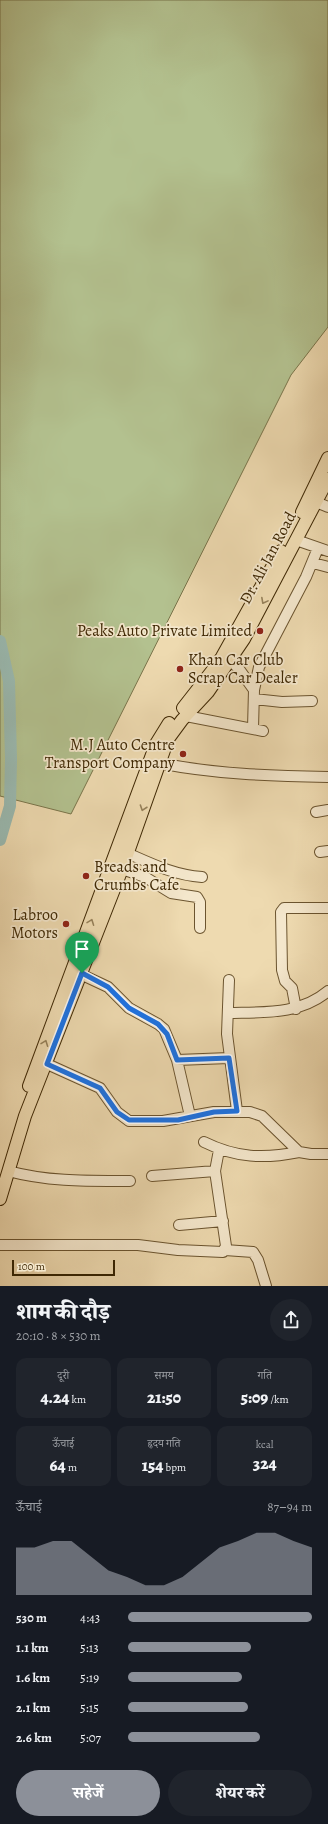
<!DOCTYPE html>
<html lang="hi">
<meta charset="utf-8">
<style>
body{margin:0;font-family:Alegreya,"Noto Serif Devanagari",serif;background:#20242c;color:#f1f3f6;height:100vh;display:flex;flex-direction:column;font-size:15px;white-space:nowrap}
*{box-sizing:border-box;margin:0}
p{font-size:13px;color:#9ea1a6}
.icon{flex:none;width:22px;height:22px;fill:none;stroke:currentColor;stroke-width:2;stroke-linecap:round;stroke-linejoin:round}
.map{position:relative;height:1286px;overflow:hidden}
.sheet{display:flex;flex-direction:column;background:#171b24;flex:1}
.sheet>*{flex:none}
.scale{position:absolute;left:12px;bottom:10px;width:103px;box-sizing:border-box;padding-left:4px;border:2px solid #3f2804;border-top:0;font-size:11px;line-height:14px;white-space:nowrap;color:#3f2804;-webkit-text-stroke:3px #f4e7cc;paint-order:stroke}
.pin{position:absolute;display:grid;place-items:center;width:34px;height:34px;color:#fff;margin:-41px -17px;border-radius:50% 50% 50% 0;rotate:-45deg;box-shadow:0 0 4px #0007}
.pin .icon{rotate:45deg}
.round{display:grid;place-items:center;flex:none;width:42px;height:42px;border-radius:21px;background:#20242c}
.headline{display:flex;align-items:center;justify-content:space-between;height:68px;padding:0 16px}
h1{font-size:22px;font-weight:800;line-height:30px}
.stats{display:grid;grid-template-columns:repeat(3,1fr);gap:6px;height:68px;padding:4px 16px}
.stats div{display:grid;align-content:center;border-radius:10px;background:#20242c;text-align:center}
.stats b{font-size:17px;font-weight:800}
.stats small{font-size:11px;font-weight:400}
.stats p{font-size:11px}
.chart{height:112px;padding:8px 16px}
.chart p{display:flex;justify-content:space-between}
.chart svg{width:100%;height:72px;margin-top:4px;fill:#8c9099;opacity:.7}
.primary-button{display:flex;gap:8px;margin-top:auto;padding:8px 16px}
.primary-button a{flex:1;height:46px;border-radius:24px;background:#8c9099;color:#fff;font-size:16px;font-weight:800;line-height:46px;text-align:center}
.primary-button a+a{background:#20242c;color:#f1f3f6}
ul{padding:0 16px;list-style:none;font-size:13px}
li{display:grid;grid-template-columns:64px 48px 1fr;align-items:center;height:30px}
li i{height:10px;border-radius:5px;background:#8c9099}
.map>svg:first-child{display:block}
</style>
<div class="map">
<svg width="328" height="1286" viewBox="0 0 328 1286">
<rect width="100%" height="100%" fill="#eedab0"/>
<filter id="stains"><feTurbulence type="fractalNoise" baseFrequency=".005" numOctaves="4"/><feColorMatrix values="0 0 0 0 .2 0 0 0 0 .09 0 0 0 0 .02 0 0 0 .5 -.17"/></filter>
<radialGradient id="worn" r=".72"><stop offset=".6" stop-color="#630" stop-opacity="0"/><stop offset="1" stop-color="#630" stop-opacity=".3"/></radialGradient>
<path fill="#b3c18f" stroke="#79744a" d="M0,0H328V327L291,375L71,814L0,796Z"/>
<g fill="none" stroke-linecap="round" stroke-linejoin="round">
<path stroke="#9abab1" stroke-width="12" d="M0,641L9,681L11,759L10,806L0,840"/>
<defs>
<path id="minor" d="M316,502L328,507
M296,540L328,551
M313,563L328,567
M230,660L239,669L254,690
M254,699L282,702L312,701
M186,716L263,731
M253,728L254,690L259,667L306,577L318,548
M159,763C215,774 271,776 328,777
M316,812L328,810
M320,852L328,851
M127,853C152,864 174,875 202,877
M122,869L145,877L171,893L197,897L200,902V928
M74,971L108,987L129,1008L158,1024L164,1029L177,1060L190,1116
M229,980L227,1034L237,1111
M296,1009L292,988L285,981L282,970L281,912L284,908H328
M228,1013C263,1012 300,1015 328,991
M177,1060L229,1058
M47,1064L100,1088L117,1112L129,1121H163L214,1112H250L262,1116L299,1152L311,1154H328
M204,1142C236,1158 264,1159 299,1152
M8,1171C49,1182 89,1181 130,1181
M152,1176L215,1171
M179,1225L223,1221
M0,1245H138L178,1250L223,1252L226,1246L215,1171L219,1150
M225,1250L253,1252L258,1260L266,1286"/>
<path id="major" d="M302,512L328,458
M183,708L212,671L222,657L281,551
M29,1086L156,744L169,723
M0,1199L25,1116L122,869L168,739L182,720L208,692L244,639L328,479"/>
</defs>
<use href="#minor" stroke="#6b542f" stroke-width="12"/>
<use href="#major" stroke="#3f2804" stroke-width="14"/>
<use href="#minor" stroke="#f4e7cc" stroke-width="10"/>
<use href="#major" stroke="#eedab0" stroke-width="12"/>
</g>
<defs><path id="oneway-chevron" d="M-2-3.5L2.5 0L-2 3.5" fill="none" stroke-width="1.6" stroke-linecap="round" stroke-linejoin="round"/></defs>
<g stroke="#96815a">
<use href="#oneway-chevron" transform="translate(264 601) rotate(118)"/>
<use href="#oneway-chevron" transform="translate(143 808) rotate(109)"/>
<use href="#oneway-chevron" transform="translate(91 922) rotate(-69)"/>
<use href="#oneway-chevron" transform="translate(45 1043) rotate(-69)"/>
</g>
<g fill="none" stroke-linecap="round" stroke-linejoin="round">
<defs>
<path id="route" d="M82,973L108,987L129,1008L158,1024L167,1034L177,1060L229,1058L237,1111L214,1112L178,1120H129L117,1112L100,1088L47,1064Z"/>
</defs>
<use href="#route" stroke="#fff" stroke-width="8"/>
<use href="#route" stroke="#1a73e8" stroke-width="5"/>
</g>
<g fill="#8f2418" stroke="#f4e7cc" stroke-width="1.5">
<circle cx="260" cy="631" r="4"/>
<circle cx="180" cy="669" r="4"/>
<circle cx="183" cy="754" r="4"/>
<circle cx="86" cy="876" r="4"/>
<circle cx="66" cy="924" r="4"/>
</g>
<g text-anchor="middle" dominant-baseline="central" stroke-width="3.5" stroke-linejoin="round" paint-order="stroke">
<g font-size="16" fill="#3f2804" stroke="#f4e7cc">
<text transform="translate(268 558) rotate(-62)">Dr. Ali Jan Road</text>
</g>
<g font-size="16" fill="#3f2804" stroke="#f4e7cc" text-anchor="end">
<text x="252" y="631">Peaks Auto Private Limited</text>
<text x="188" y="660" text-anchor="start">Khan Car Club<tspan x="188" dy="18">Scrap Car Dealer</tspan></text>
<text x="175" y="745">M.J Auto Centre<tspan x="175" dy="18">Transport Company</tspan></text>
<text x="94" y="867" text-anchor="start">Breads and<tspan x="94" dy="18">Crumbs Cafe</tspan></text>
<text x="58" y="915">Labroo<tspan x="58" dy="18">Motors</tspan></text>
</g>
</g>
<rect width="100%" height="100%" filter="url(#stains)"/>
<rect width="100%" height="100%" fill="url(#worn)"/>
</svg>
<div class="scale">100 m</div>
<div class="pin" style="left:82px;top:973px;background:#1e9e55"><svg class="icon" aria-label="arrive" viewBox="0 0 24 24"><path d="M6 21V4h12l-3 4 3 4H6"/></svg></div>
</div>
<section class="sheet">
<div class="headline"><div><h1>शाम की दौड़</h1><p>20:10 · 8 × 530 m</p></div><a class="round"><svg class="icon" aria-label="share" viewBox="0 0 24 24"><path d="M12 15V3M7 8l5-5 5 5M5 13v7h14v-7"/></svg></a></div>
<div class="stats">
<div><p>दूरी</p><b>4.24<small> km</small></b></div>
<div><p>समय</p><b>21:50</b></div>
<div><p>गति</p><b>5:09<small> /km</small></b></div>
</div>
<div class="stats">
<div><p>ऊँचाई</p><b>64<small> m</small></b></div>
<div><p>हृदय गति</p><b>154<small> bpm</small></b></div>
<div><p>kcal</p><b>324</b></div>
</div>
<div class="chart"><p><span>ऊँचाई</span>87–94 m</p>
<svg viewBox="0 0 160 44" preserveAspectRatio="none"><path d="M0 44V15L10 15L20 11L30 11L40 20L50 29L60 33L70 38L80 38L90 33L100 24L110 15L120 11L130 6L140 6L150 11L160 15V44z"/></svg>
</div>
<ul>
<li><b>530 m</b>4:43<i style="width:100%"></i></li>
<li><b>1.1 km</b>5:13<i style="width:67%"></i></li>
<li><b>1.6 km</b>5:19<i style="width:62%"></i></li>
<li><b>2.1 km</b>5:15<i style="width:65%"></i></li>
<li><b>2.6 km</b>5:07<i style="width:72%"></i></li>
</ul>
<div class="primary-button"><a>सहेजें</a><a>शेयर करें</a></div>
</section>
